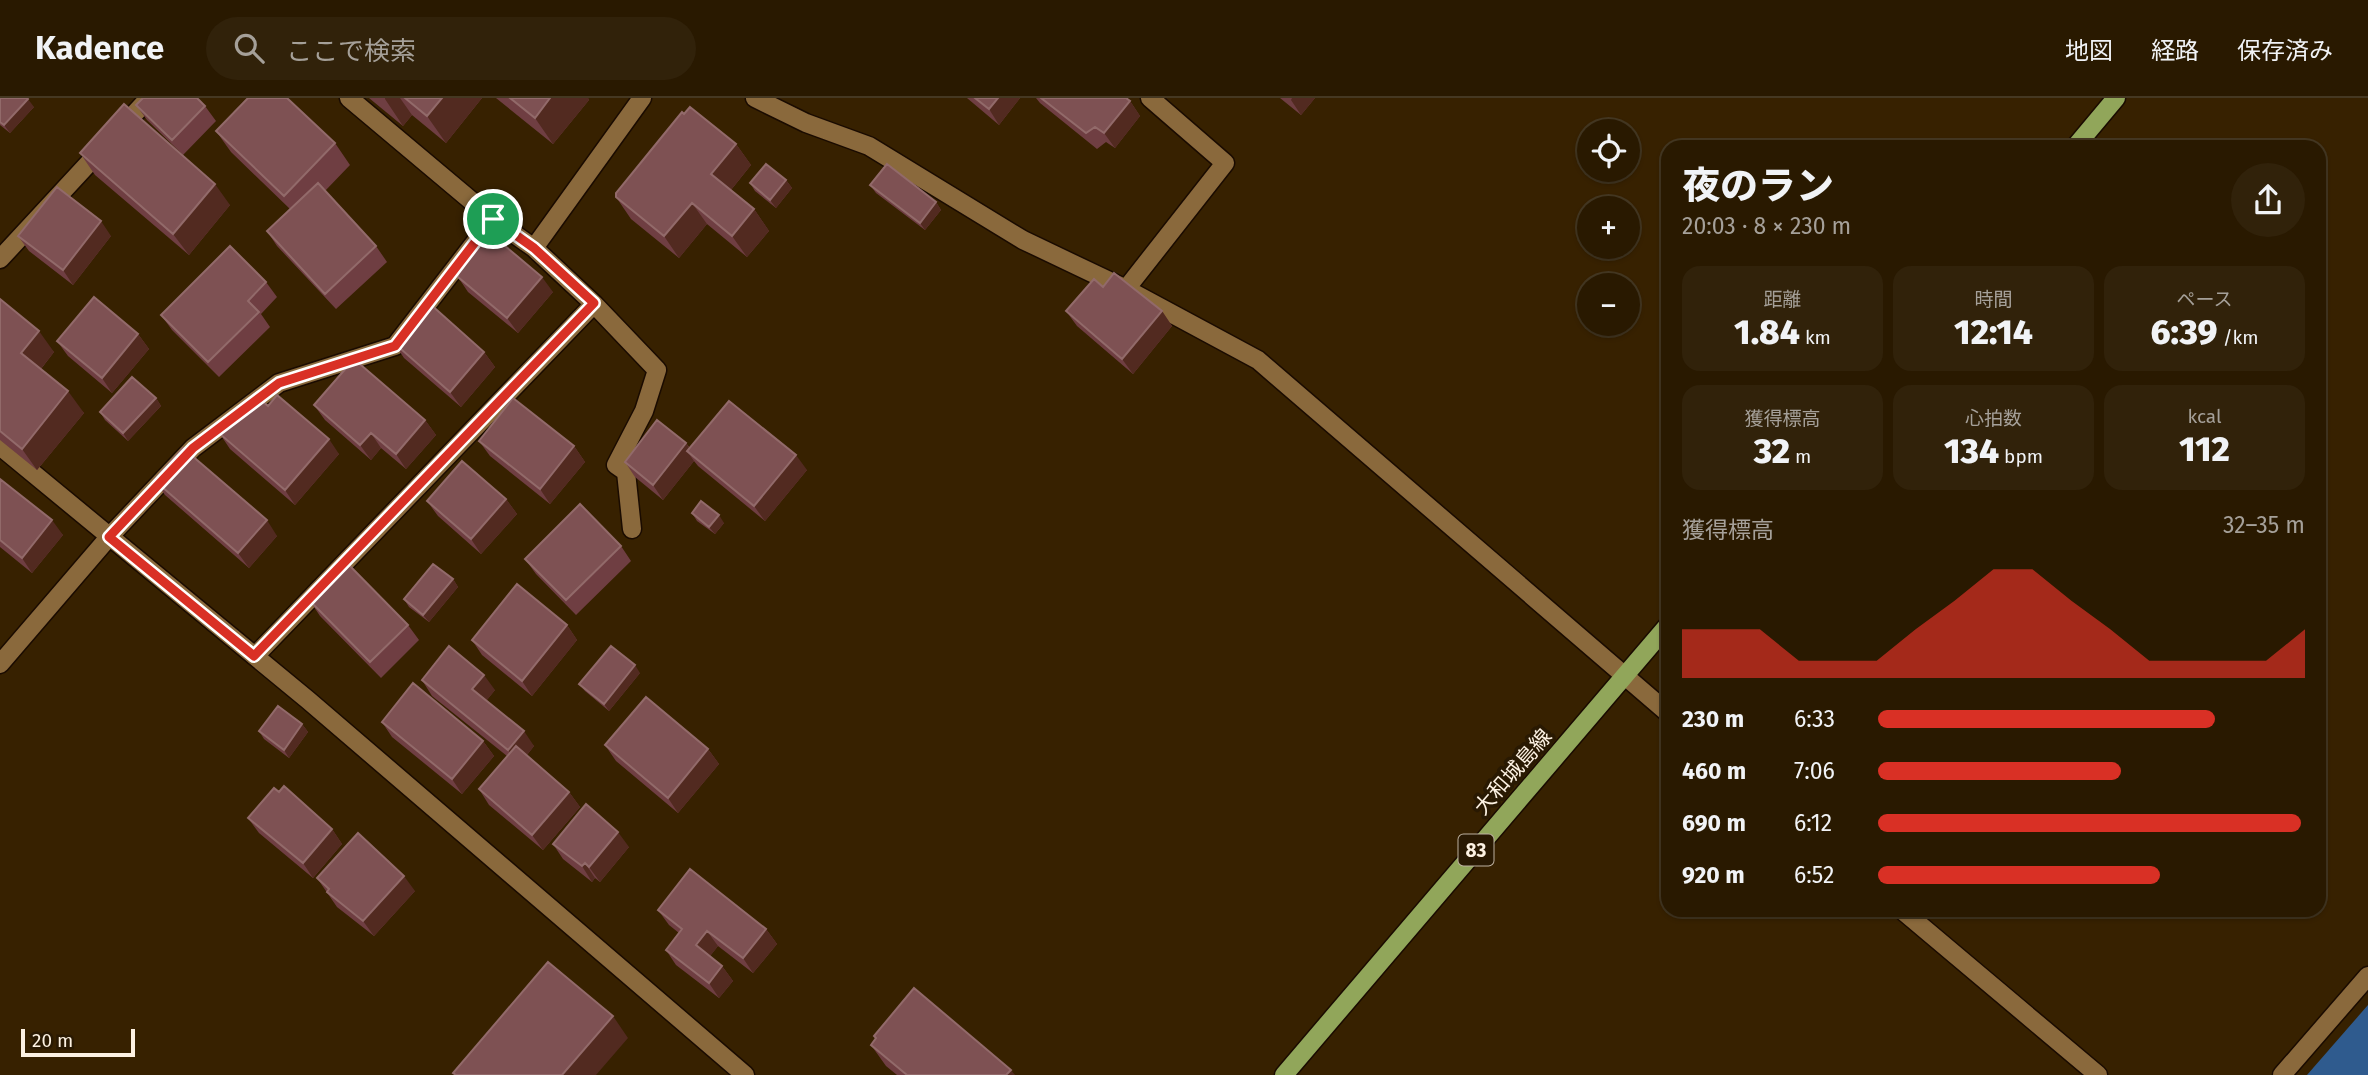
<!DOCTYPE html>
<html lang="ja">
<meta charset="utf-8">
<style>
body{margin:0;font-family:"Fira Sans","Noto Sans JP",sans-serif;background:#31220a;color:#f1f3f6;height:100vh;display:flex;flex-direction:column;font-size:26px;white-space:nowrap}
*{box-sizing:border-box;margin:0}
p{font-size:23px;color:#a5a099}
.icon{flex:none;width:38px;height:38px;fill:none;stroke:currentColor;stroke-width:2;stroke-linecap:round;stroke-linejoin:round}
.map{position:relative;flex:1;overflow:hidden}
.panel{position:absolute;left:1661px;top:42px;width:665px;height:777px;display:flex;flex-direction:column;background:#291900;border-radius:21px;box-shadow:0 2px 5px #0004,0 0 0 2px #453822}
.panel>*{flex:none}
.tools{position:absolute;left:1577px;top:21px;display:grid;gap:14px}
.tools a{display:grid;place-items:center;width:63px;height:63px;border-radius:50%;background:#291900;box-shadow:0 2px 5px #0004,0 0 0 2px #453822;font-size:35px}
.scale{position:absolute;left:21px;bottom:18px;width:114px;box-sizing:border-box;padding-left:7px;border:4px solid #fdf2e3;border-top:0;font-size:19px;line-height:24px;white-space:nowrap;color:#fdf2e3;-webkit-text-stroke:5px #291902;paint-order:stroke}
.pin{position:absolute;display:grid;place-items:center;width:60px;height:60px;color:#fff;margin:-30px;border:4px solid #fff;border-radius:50%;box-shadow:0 2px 7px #0007}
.round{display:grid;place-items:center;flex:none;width:74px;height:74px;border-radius:37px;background:#31220a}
.summary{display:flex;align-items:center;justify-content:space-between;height:119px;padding:0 21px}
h1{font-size:38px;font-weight:800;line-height:52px}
.figures{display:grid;grid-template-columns:repeat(3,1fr);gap:10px;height:119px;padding:7px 21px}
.figures div{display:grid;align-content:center;border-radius:18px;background:#31220a;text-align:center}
.figures b{font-size:35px;font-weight:800}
.figures small{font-size:19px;font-weight:400}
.figures p{font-size:19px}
.chart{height:196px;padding:14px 21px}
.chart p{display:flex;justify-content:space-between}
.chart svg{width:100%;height:126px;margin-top:7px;fill:#d93025;opacity:.7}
ul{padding:0 21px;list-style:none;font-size:23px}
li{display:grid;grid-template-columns:112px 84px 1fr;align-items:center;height:52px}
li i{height:18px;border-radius:9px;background:#d93025}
header{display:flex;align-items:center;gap:42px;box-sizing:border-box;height:98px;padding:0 35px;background:#291900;border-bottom:2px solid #453822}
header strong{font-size:33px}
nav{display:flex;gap:38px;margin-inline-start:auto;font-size:24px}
.search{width:490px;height:63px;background:#31220a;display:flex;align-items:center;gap:18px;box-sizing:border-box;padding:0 24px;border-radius:38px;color:#a5a099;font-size:26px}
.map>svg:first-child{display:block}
</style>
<header>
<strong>Kadence</strong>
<div class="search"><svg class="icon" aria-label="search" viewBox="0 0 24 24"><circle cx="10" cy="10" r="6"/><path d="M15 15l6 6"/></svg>ここで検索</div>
<nav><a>地図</a><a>経路</a><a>保存済み</a></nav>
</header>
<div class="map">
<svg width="2368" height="977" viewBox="0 0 2368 977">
<rect width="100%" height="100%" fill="#372100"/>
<path fill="#2f5b8e" d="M2368,907V977H2307Z"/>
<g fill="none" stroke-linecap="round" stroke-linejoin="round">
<defs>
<path id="street" d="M349,0L493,121
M755,0L806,25L869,48L1023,142L1126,191L1258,262L1668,615
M534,150L594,206L657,272L644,313L616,367L626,374L632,431
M0,161L149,0
M1126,191L1225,65L1150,0
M255,558L594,206
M0,566L109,439L193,350L279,285L395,248L493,121L534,150L642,0
M1902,812L2098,977
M2282,977L2368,878"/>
<path id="secondary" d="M0,348L308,602L745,977"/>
<path id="primary" d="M2075,49L2116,0
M1284,977L1668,527"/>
</defs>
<use href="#street" stroke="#1a0b00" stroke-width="21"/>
<use href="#secondary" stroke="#1a0b00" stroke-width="21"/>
<use href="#primary" stroke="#1a0b00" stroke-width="21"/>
<use href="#street" stroke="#8a693c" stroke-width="18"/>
<use href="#secondary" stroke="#8a693c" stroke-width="18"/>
<use href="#primary" stroke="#91a65a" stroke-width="18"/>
</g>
<path fill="#6f3e42" d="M0,0L34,9L10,35L0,27Z
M369,0H482L446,45L412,17L403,28Z
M496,0H588L589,2L553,46Z
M967,0H1020L999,27Z
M1036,0H1126L1130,3L1140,18L1115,50L1106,44L1097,51L1040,5Z
M1280,0H1315L1301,17Z
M136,7L205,8L216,23L183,57L147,22Z
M216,33L335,45L350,67L325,93L376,148L387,164L336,211L277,148L267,133L290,111L231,54Z
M736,46L751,67L731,92L754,111L769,133L747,159L707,126L679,160L631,121L616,99Z
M80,55L230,107L189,157L95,77Z
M786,82L792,90L776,110L755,93L750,85Z
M870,87L936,104L941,112L925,132L876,95Z
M18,138H111L73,187L29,153Z
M455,167L553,194L518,235L468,194L458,179L459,173Z
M266,184L277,199L261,216L270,229L219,279L172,232L161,217Z
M1103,189L1162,213L1172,228L1133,276L1077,228L1066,213Z
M0,201L54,254L41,271L84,315L37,372L0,342Z
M138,236L149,251L112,295L68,258L57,243Z
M394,245L484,254L495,269L461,309L404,260Z
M156,300L161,308L128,343L105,322L100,314Z
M314,307L425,322L436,337L406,371L381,350L371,362L325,322Z
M268,308L339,356L295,407L230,351L220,336Z
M479,343L574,348L585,364L550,406L490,358Z
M686,345L690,350L807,372L765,423L698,368L694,363L663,402L635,379L625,364Z
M0,381L63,437L32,475L0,449Z
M154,382L277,438L249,470L165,397Z
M506,401L517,416L481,456L438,418L427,403Z
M692,415L724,425L715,436L697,423Z
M621,448L631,463L576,517L536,476L525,461Z
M453,481L458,489L429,524L409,509L404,501Z
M310,503L408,527L419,542L381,580L320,518Z
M567,527L577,542L532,598L482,557L472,542Z
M640,575L609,613L585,593L579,586Z
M422,582L495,592L486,603L534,648L527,657L569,694L580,709L543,752L489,707L479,691L507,658L432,598Z
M382,624L483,643L494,658L462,696L392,639Z
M302,626L308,634L289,660L264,641L259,633Z
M605,647L708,651L719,666L678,715L616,663Z
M248,720L332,731L342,746L313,780L259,735Z
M553,746L629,749L600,784L595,780L592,784L563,761Z
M317,780L415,793L374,838L337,809Z
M658,812L766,831L777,846L753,875L718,848L710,858L722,868L733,883L719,900L676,867L666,852L679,835L669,827Z
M874,938L1015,977H897L886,968L871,947L876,941Z"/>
<path fill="#522a20" d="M385,0H400L412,17L403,28L385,1Z
M442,0H482L446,45L427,18Z
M550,0H588L589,2L553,46L535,20Z
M998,0H1020L999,27L989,11Z
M1292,0H1315L1301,17L1291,2Z
M28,1L34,9L10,35L4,27Z
M1130,3L1140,18L1115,50L1104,35Z
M736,46L751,67L726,98L711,76Z
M786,82L792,90L776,110L770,102Z
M215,86L230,107L189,157L173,136Z
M936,104L941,112L925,132L920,125Z
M692,105L707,126L679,160L664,138Z
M754,111L769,133L747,159L732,138Z
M101,123L111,138L73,187L63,172Z
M542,179L553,194L518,235L507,220Z
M1162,213L1172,228L1133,276L1122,261Z
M39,233L54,254L36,277L21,255Z
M138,236L149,251L112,295L102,280Z
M484,254L495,269L461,309L450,294Z
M68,293L84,315L37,372L22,351Z
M156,300L161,308L128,343L123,335Z
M425,322L436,337L406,371L396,356Z
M371,335L381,350L371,362L360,347Z
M329,341L339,356L295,407L285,392Z
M686,345L696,360L687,353L694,363L663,402L653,387Z
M574,348L585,364L550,406L540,391Z
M796,357L807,372L765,423L754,408Z
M506,401L517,416L481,456L471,441Z
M719,417L724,425L715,436L709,429Z
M52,422L63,437L32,475L22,460Z
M267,422L277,438L249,470L238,455Z
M453,481L458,489L429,524L423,517Z
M567,527L577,542L532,598L522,583Z
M635,567L640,575L609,613L604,606Z
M484,577L495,592L483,607L472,591Z
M302,626L308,634L289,660L284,652Z
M524,633L534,648L519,667L508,652Z
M483,643L494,658L462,696L452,681Z
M708,651L719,666L678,715L668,700Z
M569,694L580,709L543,752L532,737Z
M332,731L342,746L313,780L303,765Z
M618,734L629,749L600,784L589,769Z
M585,765L595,780L592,784L582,768Z
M404,778L415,793L374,838L363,823Z
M766,831L777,846L753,875L743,860Z
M707,833L718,848L707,862L696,847Z
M722,868L733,883L719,900L709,885Z
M613,918L628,940L596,977H562Z
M1011,972L1015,977H1006Z"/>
<path fill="#7e5153" stroke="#926a6a" stroke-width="2" d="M0,0H27L28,1L4,27L0,24Z
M143,0H197L205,8L172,42L136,7Z
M248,0H287L335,45L284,98L216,33Z
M405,0H442L427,18Z
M510,0H550L535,20Z
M975,0H998L989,11Z
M1041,0H1126L1130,3L1104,35L1095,29L1086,35Z
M124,6L215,86L173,136L80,55Z
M690,9L736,46L711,76L754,111L732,138L692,105L664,138L616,99V95L656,46L682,14L684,16Z
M766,66L786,82L770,102L750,85Z
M887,66L936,104L920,125L870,87Z
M318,85L376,148L325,196L267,133Z
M57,89L101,123L63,172L18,138Z
M492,137L542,179L507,220L458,179L459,171L455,167L478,139L485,145Z
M230,148L266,184L248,203L259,214L208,264L161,217Z
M1114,175L1162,213L1122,261L1066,213L1094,181L1103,189Z
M94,199L138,236L102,280L57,243Z
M0,201L39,233L21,255L68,293L22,351L0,333Z
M429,205L484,254L450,294L394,245Z
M354,261L425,322L396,356L371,335L360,347L314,307Z
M132,279L156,300L123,335L100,314Z
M254,296L268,308L277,297L329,341L285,392L220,336Z
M513,300L574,348L540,391L479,343Z
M729,303L796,357L754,408L687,353Z
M657,322L686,345L653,387L625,364Z
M183,350L267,422L238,455L154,382Z
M462,363L506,401L471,441L427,403Z
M0,381L52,422L22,460L0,442Z
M701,403L719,417L709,429L692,415Z
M580,406L621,448L566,502L525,461Z
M348,466L408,527L370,564L310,503Z
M433,466L453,481L423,517L404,501Z
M517,486L567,527L522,583L472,542Z
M449,548L484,577L472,591L524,633L508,652L422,582Z
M611,548L635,567L604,606L579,586Z
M413,585L483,643L452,681L382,624Z
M646,599L708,651L668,700L605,647Z
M278,608L302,626L284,652L259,633Z
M516,648L569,694L532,737L479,691Z
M284,688L332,731L303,765L248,720L274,690L279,694Z
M586,706L618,734L589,769L585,765L582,768L553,746Z
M358,735L404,778L363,823L327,794L329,791L317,780Z
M690,771L766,831L743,860L707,833L696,847L722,868L709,885L666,852L682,831L658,812Z
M548,864L613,918L562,977H456L453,975Z
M914,890L1011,972L1006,977H907L871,947L876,940L874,938Z"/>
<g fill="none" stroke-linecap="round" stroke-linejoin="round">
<defs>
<path id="route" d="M493,121L534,150L594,205L254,558L109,439L193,350L279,285L395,248Z"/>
</defs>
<use href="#route" stroke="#fff" stroke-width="14"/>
<use href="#route" stroke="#d93025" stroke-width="9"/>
</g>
<g text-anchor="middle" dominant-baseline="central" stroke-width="7" stroke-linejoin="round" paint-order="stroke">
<rect fill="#291902" stroke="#bdb1a0" stroke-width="2" x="1458.5" y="736.5" width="35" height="31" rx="5"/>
<g font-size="19" font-weight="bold" fill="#fdf2e3">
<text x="1476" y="752">83</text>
</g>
<g font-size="21" fill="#fdf2e3" stroke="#291902">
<text transform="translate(1513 674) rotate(-49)">大和城島線</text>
</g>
</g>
</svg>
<div class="tools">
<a><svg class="icon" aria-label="locate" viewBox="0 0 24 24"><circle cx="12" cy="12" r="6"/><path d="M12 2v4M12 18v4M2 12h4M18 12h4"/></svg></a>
<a>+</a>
<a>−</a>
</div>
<div class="scale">20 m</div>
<div class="pin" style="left:493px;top:121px;background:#1e9e55"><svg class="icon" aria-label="arrive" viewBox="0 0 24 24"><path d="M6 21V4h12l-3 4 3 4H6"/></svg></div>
<section class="panel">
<div class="summary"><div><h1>夜のラン</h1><p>20:03 · 8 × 230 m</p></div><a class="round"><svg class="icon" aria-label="share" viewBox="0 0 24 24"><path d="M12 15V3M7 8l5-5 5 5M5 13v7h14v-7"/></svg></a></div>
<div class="figures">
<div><p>距離</p><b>1.84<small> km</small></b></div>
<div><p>時間</p><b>12:14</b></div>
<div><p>ペース</p><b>6:39<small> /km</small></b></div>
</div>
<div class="figures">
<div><p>獲得標高</p><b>32<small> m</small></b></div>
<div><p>心拍数</p><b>134<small> bpm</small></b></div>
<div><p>kcal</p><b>112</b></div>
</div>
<div class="chart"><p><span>獲得標高</span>32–35 m</p>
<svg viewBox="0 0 160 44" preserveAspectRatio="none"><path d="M0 44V27L10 27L20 27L30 38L40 38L50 38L60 27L70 17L80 6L90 6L100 17L110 27L120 38L130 38L140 38L150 38L160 27V44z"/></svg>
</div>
<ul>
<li><b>230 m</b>6:33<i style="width:79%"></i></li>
<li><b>460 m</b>7:06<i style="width:57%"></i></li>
<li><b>690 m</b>6:12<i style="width:99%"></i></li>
<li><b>920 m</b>6:52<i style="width:66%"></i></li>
</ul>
</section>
</div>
